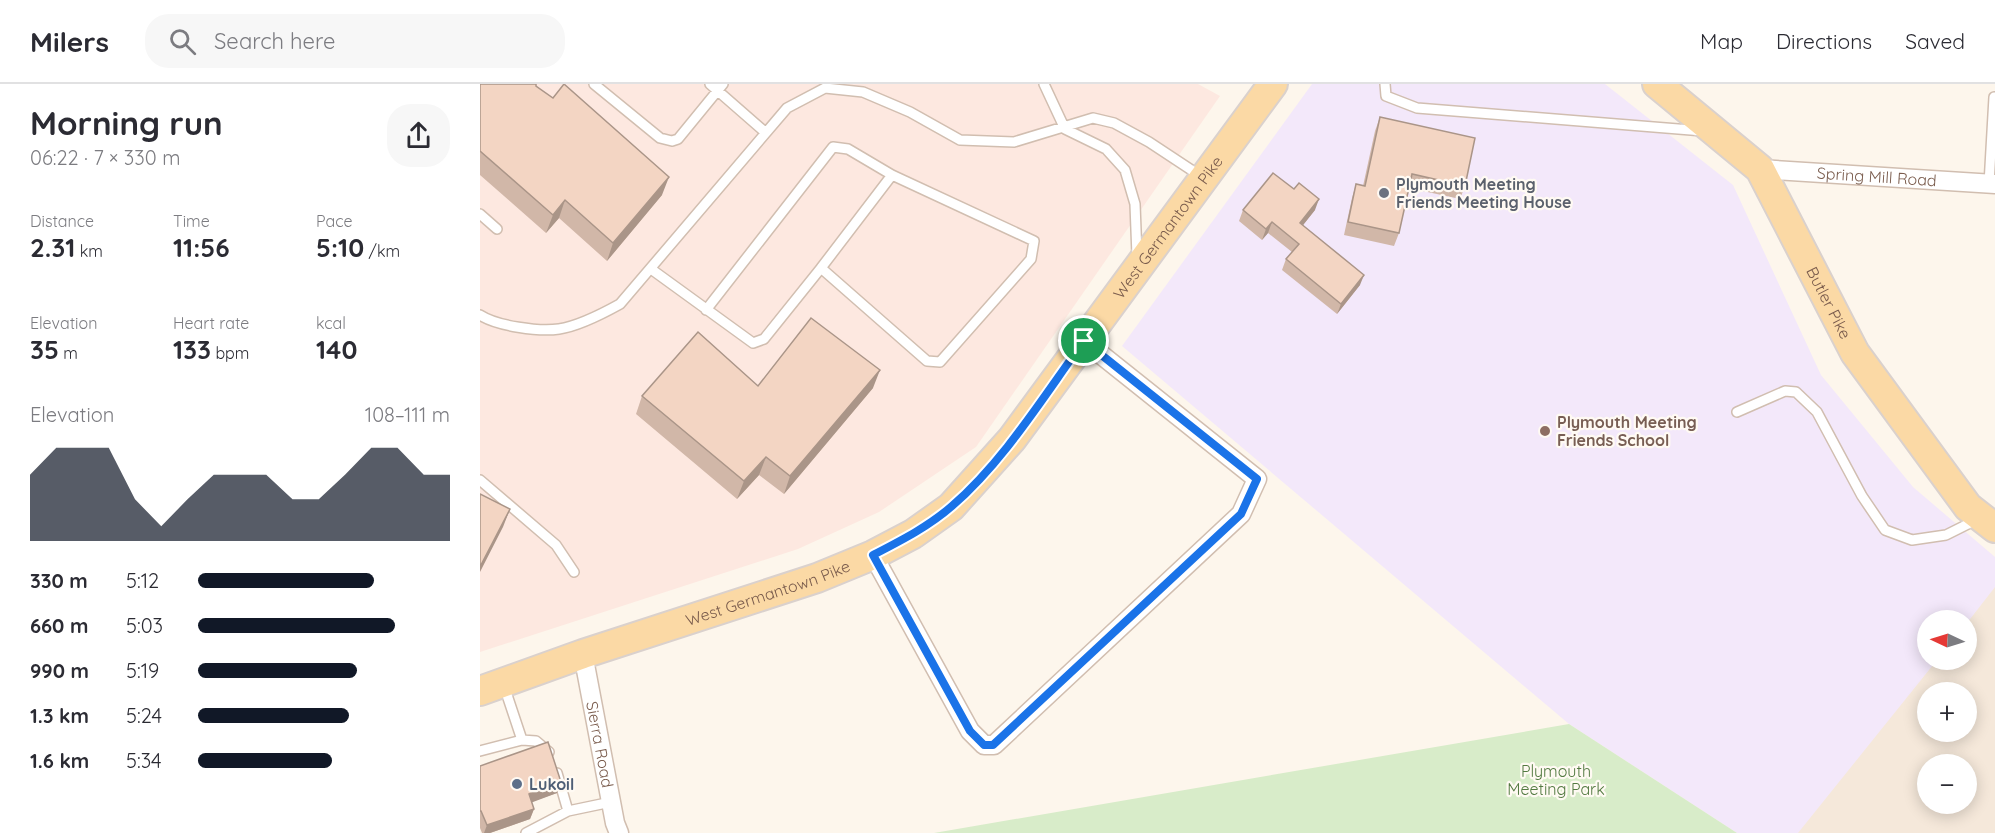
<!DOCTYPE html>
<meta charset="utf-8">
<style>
body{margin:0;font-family:Quicksand,sans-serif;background:#f7f7f7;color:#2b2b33;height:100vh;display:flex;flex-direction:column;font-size:22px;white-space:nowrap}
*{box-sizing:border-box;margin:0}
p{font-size:20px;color:#7c7c81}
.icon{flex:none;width:33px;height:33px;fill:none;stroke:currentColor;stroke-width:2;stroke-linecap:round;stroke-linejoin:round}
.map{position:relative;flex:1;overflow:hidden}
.details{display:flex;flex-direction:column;background:#fff;width:480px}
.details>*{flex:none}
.needle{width:39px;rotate:274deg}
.fabs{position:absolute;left:1437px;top:526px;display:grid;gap:12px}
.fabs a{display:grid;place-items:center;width:60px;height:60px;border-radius:50%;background:#fff;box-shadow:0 3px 15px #0003;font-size:30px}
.pin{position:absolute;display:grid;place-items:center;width:51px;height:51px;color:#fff;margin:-26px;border:3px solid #fff;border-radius:50%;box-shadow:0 2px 6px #0007}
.round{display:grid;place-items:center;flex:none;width:63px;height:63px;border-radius:24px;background:#f7f7f7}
.summary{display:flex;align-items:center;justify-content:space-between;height:102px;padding:0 30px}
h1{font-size:33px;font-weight:700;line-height:45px}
.metrics{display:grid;grid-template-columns:repeat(3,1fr);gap:9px;height:102px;padding:6px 30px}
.metrics div{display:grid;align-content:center}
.metrics b{font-size:26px;font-weight:700}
.metrics small{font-size:16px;font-weight:400}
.metrics p{font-size:16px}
.chart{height:168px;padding:12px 30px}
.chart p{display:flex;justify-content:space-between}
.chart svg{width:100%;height:108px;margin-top:6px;fill:#111827;opacity:.7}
ul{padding:0 30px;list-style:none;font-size:20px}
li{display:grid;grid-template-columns:96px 72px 1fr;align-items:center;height:45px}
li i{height:15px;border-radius:8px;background:#111827}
header{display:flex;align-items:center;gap:36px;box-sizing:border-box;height:84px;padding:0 30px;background:#fff;border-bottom:2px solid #e1e1e2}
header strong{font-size:28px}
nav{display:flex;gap:33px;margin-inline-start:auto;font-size:21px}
.search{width:420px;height:54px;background:#f7f7f7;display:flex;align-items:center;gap:15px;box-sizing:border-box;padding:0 21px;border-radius:24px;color:#7c7c81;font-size:22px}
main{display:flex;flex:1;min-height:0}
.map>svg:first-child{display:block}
</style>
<header>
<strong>Milers</strong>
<div class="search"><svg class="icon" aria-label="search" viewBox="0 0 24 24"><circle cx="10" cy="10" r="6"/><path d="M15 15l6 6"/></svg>Search here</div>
<nav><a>Map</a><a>Directions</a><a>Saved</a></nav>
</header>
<main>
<section class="details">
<div class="summary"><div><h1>Morning run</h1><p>06:22 · 7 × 330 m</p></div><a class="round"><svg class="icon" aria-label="share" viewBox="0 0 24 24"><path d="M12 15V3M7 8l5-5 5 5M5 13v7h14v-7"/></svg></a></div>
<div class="metrics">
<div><p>Distance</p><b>2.31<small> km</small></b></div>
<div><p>Time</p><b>11:56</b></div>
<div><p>Pace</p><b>5:10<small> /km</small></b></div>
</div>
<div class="metrics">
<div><p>Elevation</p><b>35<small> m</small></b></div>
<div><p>Heart rate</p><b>133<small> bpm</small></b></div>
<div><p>kcal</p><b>140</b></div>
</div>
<div class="chart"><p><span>Elevation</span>108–111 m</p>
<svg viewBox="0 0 160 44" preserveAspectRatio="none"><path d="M0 44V17L10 6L20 6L30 6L40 27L50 38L60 27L70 17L80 17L90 17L100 27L110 27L120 17L130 6L140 6L150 17L160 17V44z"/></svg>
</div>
<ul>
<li><b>330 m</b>5:12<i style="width:70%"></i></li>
<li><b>660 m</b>5:03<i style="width:78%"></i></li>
<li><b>990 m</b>5:19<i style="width:63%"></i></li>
<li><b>1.3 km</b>5:24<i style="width:60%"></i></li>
<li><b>1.6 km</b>5:34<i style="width:53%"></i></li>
</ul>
</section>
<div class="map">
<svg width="1515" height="749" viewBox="0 0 1515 749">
<rect width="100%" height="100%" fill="#fdf6ec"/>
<path fill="#f5e8da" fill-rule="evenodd" d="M1515,502V749H1308L1453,576H1486V537ZM1448,609H1486V648H1448ZM1448,681H1486V720H1448Z"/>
<path fill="#fde8e0" d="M0,0H718L740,12L496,363L399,428L318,465L0,568Z"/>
<path fill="#f3e8fa" d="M832,0H1125L1253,101L1341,291L1433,403L1515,473V503L1487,539L1448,537V576H1457L1318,749H1257L1089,640L642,262Z"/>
<path fill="#d8ecc9" d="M1089,640L1257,749H454Z"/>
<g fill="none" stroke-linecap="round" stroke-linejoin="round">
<defs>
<path id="lane" d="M114,0L180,54L192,57L198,55L243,0
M230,0L285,48
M564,0L585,45L626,65L645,86L655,120L657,172
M905,0L906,12L937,24L1223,47
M1509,100L1514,13
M0,130L17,145
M341,184L412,91
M171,185L273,259L284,255L341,184L447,277L460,278L551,175L554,157L412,91L368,65L353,63L226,226
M0,231C17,242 59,248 79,245C99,242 122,230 140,220L307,24L345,4L383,8L430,28L480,56L534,58L613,34L634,39L669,58L722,93
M1257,328L1305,307L1316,308L1337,328L1382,412L1405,446L1432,456L1466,451L1496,436
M0,396L76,461L94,488
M24,602L42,656
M0,667L42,656L56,657L69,668
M88,727L131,718
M46,749L88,727L77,689"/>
<g id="street">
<path id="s1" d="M1280,85L1515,100"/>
<path d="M393,471L490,647L504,661H514L761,430L777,395L604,257"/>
<path id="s2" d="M103,570L135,739L139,749"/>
</g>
<g id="primary">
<path id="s3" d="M1177,0L1280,85L1375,269L1488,423L1515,444"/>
<path id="s4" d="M0,607L103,570L337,494L393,471L433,450L471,423L532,355L793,0"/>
</g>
</defs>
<use href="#lane" stroke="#d1beb0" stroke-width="12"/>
<use href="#street" stroke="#d1beb0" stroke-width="21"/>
<use href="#primary" stroke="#dad1cd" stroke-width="32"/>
<use href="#lane" stroke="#fff" stroke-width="9"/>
<use href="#street" stroke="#fff" stroke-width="18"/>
<use href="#primary" stroke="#fbd9a5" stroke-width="28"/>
</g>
<path fill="#d1b7a8" d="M0,0L56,2L182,111L127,177L79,134L66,149L0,91Z
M900,33L985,102L980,115L929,104L919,149L914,162L864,151L872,114L876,100L883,102L895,47Z
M814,105L835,126L823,141L880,201L857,230L802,186L806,175L812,168L788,149L782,156L759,137L763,126Z
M278,302L393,304L304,410L279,391L257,415L156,330L162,312Z
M0,682L81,698L77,709L51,718L54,725L50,735L10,749H2L0,744Z"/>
<path fill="#aa9588" d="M189,93L182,111L127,177L133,159Z
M839,115L835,126L816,150L820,139Z
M85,116L79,134L66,149L73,131Z
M792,138L788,149L782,156L786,145Z
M884,191L880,201L857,230L861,220Z
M400,286L393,304L304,410L310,392Z
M286,373L279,391L257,415L264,397Z
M30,425L23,443L0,488V483Z
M81,698L77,709L45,721L49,710Z
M54,725L50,735L10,749H4L7,741Z"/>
<path fill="#f3d5c3" stroke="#aa9588" stroke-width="1.5" d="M0,0H56V2L73,14L84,0L189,93L133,159L85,116L73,131L0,67Z
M900,33L995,54L985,102L932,90L919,149L868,138L876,100L885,102Z
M793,89L814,105L819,99L839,115L820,139L884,191L861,220L806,175L819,160L792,138L786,145L763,126Z
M331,234L400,286L310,392L286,373L264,397L162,312L218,248L278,302Z
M0,410L30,425L0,483Z
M68,658L81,698L49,710L54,725L7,741L1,727H0V682Z"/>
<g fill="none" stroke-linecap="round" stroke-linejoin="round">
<defs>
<path id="route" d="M604,257L777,395L761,430L513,661H504L490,647L393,471C420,457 448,443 472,422C524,377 563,313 604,257Z"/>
</defs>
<use href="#route" stroke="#fff" stroke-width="12"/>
<use href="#route" stroke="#1a73e8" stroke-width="8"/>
</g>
<circle fill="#6b7280" stroke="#fffaf3" stroke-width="2" cx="904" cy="109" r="6"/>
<circle fill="#8d6e63" stroke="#fffaf3" stroke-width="2" cx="1065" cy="347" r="6"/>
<circle fill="#5c6f8a" stroke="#fffaf3" stroke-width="2" cx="37" cy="700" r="6"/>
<g text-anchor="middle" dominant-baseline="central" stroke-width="4.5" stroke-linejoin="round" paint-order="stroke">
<g font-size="16" fill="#7a5c4d" stroke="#fffaf3">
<text stroke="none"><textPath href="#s1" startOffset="117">Spring Mill Road</textPath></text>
<text stroke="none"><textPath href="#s4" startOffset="862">West Germantown Pike</textPath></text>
<text stroke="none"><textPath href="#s3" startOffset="284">Butler Pike</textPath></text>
<text stroke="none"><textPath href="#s4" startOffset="304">West Germantown Pike</textPath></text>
<text stroke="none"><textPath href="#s2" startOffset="92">Sierra Road</textPath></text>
</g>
<g font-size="16" font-weight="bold" fill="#5b616d" stroke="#fffaf3" text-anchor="start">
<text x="916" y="100">Plymouth Meeting<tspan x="916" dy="18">Friends Meeting House</tspan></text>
</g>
<g font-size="16" font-weight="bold" fill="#785e54" stroke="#fffaf3" text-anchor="start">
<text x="1077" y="338">Plymouth Meeting<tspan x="1077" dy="18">Friends School</tspan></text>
</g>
<g font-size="16" fill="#537a41" stroke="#fffaf3">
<text x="1076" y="687">Plymouth<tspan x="1076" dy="18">Meeting Park</tspan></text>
</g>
<g font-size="16" font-weight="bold" fill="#4e5e75" stroke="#fffaf3" text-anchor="start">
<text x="49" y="700">Lukoil</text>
</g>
</g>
</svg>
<div class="fabs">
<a><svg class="needle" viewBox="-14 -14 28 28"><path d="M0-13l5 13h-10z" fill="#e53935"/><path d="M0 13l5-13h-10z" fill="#7c7c81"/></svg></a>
<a>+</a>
<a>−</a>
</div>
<div class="pin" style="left:604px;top:257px;background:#1e9e55"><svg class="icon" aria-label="arrive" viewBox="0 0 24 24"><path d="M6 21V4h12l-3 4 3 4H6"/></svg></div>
</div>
</main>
